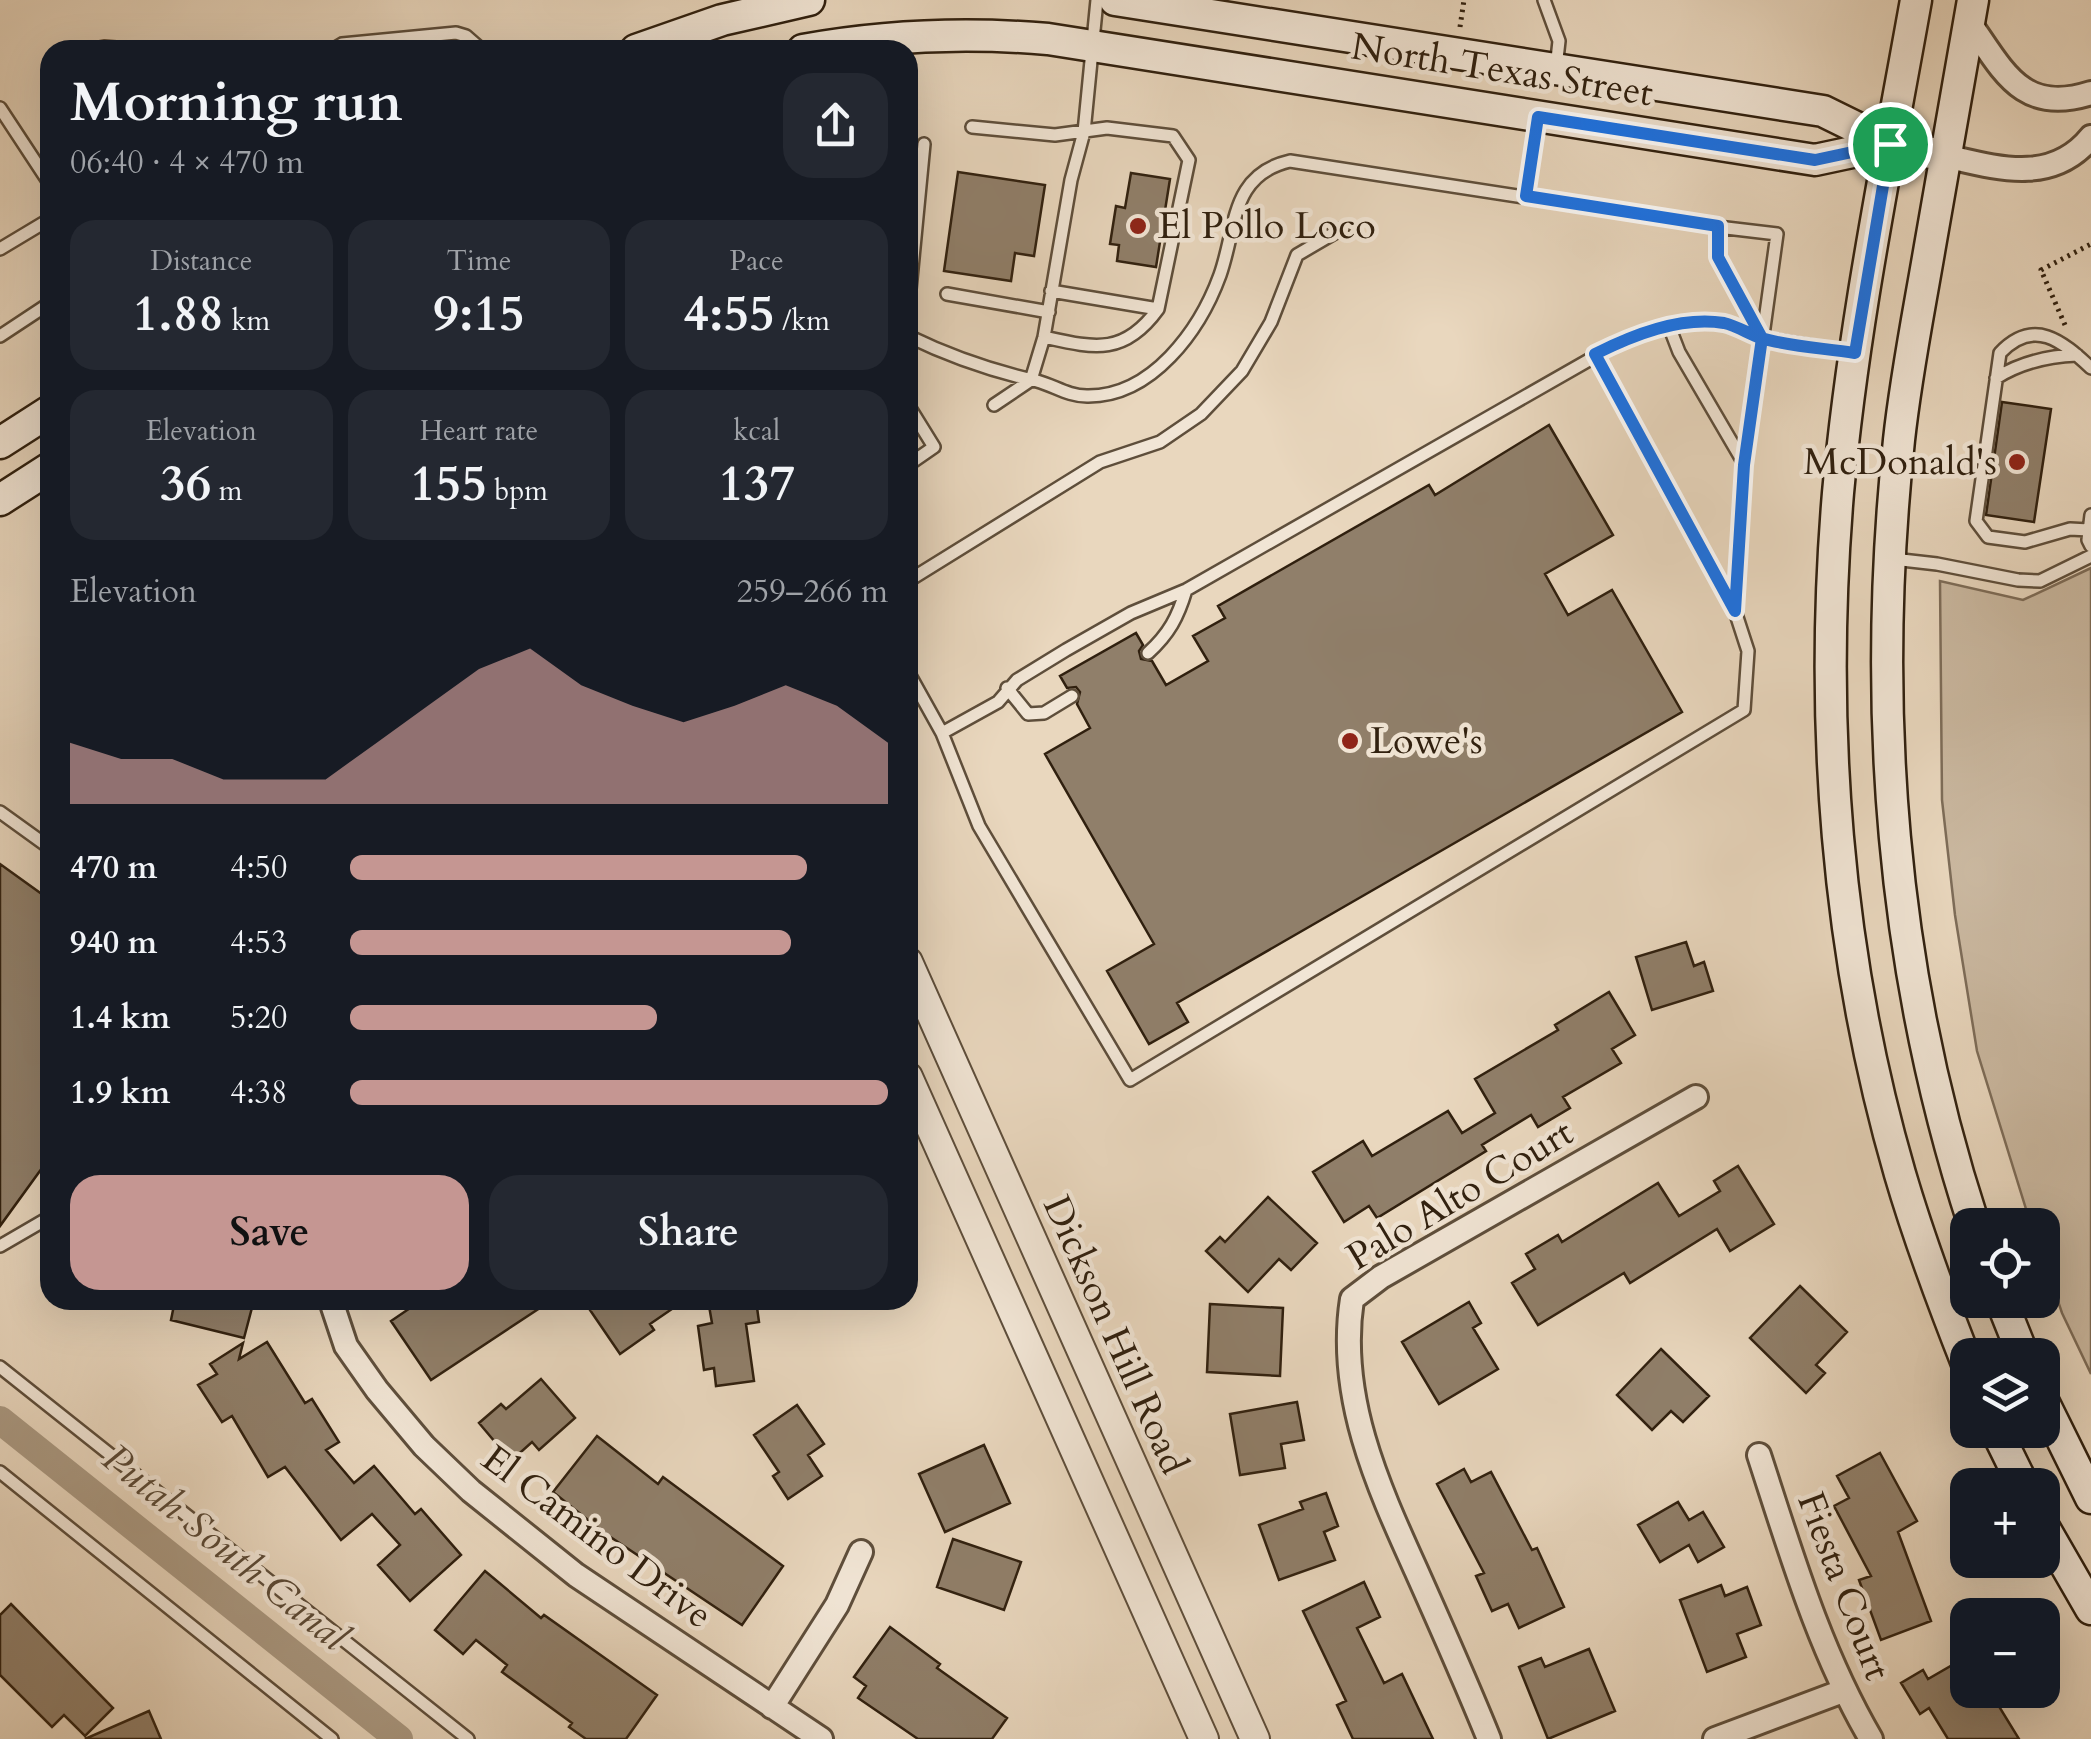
<!DOCTYPE html>
<meta charset="utf-8">
<style>
body{margin:0;font-family:Cardo,serif;background:#242831;color:#f1f3f6;height:100vh;display:flex;flex-direction:column;font-size:38px;white-space:nowrap}
*{box-sizing:border-box;margin:0}
p{font-size:32px;color:#9ea1a6}
.icon{flex:none;width:55px;height:55px;fill:none;stroke:currentColor;stroke-width:2;stroke-linecap:round;stroke-linejoin:round}
.map{position:relative;flex:1;overflow:hidden}
.sheet{position:absolute;left:40px;top:40px;width:878px;height:1270px;display:flex;flex-direction:column;background:#171b24;border-radius:30px;box-shadow:0 10px 40px #0002}
.sheet>*{flex:none}
.tools{position:absolute;left:1950px;top:1208px;display:grid;gap:20px}
.tools a{display:grid;place-items:center;width:110px;height:110px;border-radius:20px;background:#171b24;box-shadow:0 10px 40px #0002;font-size:50px}
.pin{position:absolute;display:grid;place-items:center;width:85px;height:85px;color:#fff;margin:-42px;border:5px solid #fff;border-radius:50%;box-shadow:0 2px 10px #0007}
.round{display:grid;place-items:center;flex:none;width:105px;height:105px;border-radius:30px;background:#242831}
.summary{display:flex;align-items:center;justify-content:space-between;height:170px;padding:0 30px}
h1{font-size:55px;font-weight:600;line-height:75px}
.figures{display:grid;grid-template-columns:repeat(3,1fr);gap:15px;height:170px;padding:10px 30px}
.figures div{display:grid;align-content:center;border-radius:25px;background:#242831;text-align:center}
.figures b{font-size:50px;font-weight:600}
.figures small{font-size:28px;font-weight:400}
.figures p{font-size:28px}
.chart{height:280px;padding:20px 30px}
.chart p{display:flex;justify-content:space-between}
.chart svg{width:100%;height:180px;margin-top:10px;fill:#c59692;opacity:.7}
.action{display:flex;gap:20px;margin-top:auto;padding:20px 30px}
.action a{flex:1;height:115px;border-radius:30px;background:#c59692;color:#111;font-size:40px;font-weight:600;line-height:115px;text-align:center}
.action a+a{background:#242831;color:#f1f3f6}
ul{padding:0 30px;list-style:none;font-size:32px}
li{display:grid;grid-template-columns:160px 120px 1fr;align-items:center;height:75px}
li i{height:25px;border-radius:12px;background:#c59692}
.map>svg:first-child{display:block}
</style>
<div class="map">
<svg width="2091" height="1739" viewBox="0 0 2091 1739">
<rect width="100%" height="100%" fill="#e9d7be"/>
<filter id="stains"><feTurbulence type="fractalNoise" baseFrequency=".002" numOctaves="4"/><feColorMatrix values="0 0 0 0 .2 0 0 0 0 .09 0 0 0 0 .02 0 0 0 .5 -.17"/></filter>
<radialGradient id="worn" r=".72"><stop offset=".6" stop-color="#630" stop-opacity="0"/><stop offset="1" stop-color="#630" stop-opacity=".3"/></radialGradient>
<path fill="#cab8a0" stroke="#7d6c58" stroke-width="2.5" d="M2091,568V1374L2062,1313L2043,1257L2042,1225H2031L1977,1051L1955,915L1942,800L1940,581L2023,600Z"/>
<g fill="none" stroke-linecap="round" stroke-linejoin="round">
<path stroke="#aa9982" stroke-width="28" d="M0,1420L399,1739"/>
</g>
<path fill="#907f6a" stroke="#30200f" stroke-width="2.5" d="M958,172L1045,185L1034,256L1015,253L1011,281L944,271Z
M1131,173L1170,179L1156,267L1117,261L1119,245L1110,244L1116,206L1125,208Z
M2002,402L2051,409L2034,522L1986,515Z
M1549,425L1613,535L1545,574L1568,615L1612,590L1682,712L1177,1003L1188,1022L1149,1044L1107,971L1154,944L1045,754L1090,728L1077,704L1080,692L1076,687L1067,688L1060,676L1136,633L1143,645L1139,651L1141,659L1152,661L1166,685L1208,661L1193,636L1225,618L1218,606L1429,485L1435,495Z
M0,864L50,900V1157L0,1226Z
M1686,942L1694,966L1704,962L1713,991L1652,1010L1636,957Z
M1609,992L1635,1035L1612,1049L1621,1063L1563,1097L1570,1108L1538,1127L1531,1115L1482,1145L1486,1151L1377,1218L1369,1206L1344,1222L1313,1172L1363,1141L1372,1156L1448,1111L1462,1133L1495,1113L1475,1079L1558,1030L1555,1025Z
M1738,1166L1774,1224L1730,1251L1717,1229L1630,1283L1624,1273L1538,1325L1512,1283L1535,1269L1526,1254L1558,1235L1562,1242L1658,1183L1679,1216L1720,1191L1714,1181Z
M1268,1197L1317,1243L1291,1270L1279,1259L1248,1292L1206,1251L1220,1237L1225,1242Z
M1800,1286L1847,1332L1816,1365L1825,1373L1806,1393L1750,1338Z
M175,1300H254L244,1338L171,1320Z
M422,1300H552L431,1380L391,1321Z
M604,1300H685L650,1324L654,1330L620,1354L590,1310Z
M708,1300H756L759,1322L746,1324L754,1381L716,1386L714,1368L704,1370L698,1326L712,1323Z
M1469,1302L1481,1323L1473,1328L1498,1369L1439,1404L1402,1342Z
M1210,1304L1283,1308L1280,1376L1207,1372Z
M267,1342L305,1403L312,1399L339,1442L326,1450L354,1483L374,1466L415,1514L421,1509L461,1555L410,1601L378,1565L400,1545L372,1514L341,1540L285,1467L268,1477L232,1416L222,1422L198,1385L217,1374L210,1364L243,1343L239,1359Z
M1661,1349L1709,1396L1683,1422L1671,1411L1652,1430L1617,1395Z
M541,1379L575,1418L539,1450L532,1442L511,1461L479,1423L501,1404L506,1409Z
M1297,1402L1304,1440L1281,1444L1285,1468L1240,1475L1230,1414Z
M797,1405L824,1444L808,1455L822,1476L788,1499L773,1476L779,1472L754,1435Z
M597,1436L658,1484L663,1477L783,1566L742,1625L603,1532L553,1492Z
M984,1445L1010,1503L945,1532L919,1474Z
M1880,1453L1917,1521L1898,1532L1931,1621L1881,1640L1859,1580L1871,1576L1834,1506L1849,1498L1837,1476Z
M1464,1469L1471,1482L1491,1472L1532,1550L1537,1548L1564,1607L1519,1628L1508,1604L1492,1611L1476,1576L1484,1573L1437,1484Z
M1326,1493L1338,1526L1324,1532L1335,1560L1279,1580L1259,1525L1303,1509L1300,1502Z
M1678,1502L1689,1520L1703,1512L1724,1547L1698,1562L1689,1545L1660,1562L1638,1525Z
M953,1539L1021,1562L1004,1610L937,1587Z
M485,1571L541,1618L544,1615L657,1695L626,1739H586L569,1727L572,1723L502,1672L507,1665L476,1640L463,1654L435,1630Z
M1364,1582L1380,1617L1357,1628L1384,1683L1402,1674L1433,1739H1353L1337,1705L1346,1701L1303,1611Z
M1721,1585L1725,1596L1747,1587L1761,1625L1737,1634L1746,1657L1707,1672L1680,1600Z
M11,1604L113,1708L85,1736L64,1715L52,1727L0,1675V1615Z
M890,1627L940,1664L937,1668L1007,1718L992,1739H918L858,1698L866,1686L854,1677Z
M1589,1649L1615,1711L1548,1739L1519,1667L1541,1658L1545,1667Z
M1968,1656V1690H1989L2019,1739H1948L1929,1708L1920,1714L1901,1683L1923,1670L1928,1679Z
M149,1711L161,1739H85Z"/>
<g fill="none" stroke-linecap="round" stroke-linejoin="round">
<defs>
<path id="service" d="M1544,0L1559,41L1556,68
M88,50L104,47L141,50
M332,50L342,44L456,33L466,36L482,50
M0,108L50,184
M972,127L1055,135L1107,128L1173,136L1189,160L1158,309C1124,356 1094,348 1044,337
M1526,196L1538,117
M0,249L50,219
M1051,291L1158,309
M947,294L1049,312
M908,310L924,144
M1669,326L1679,352L1745,465L1777,234L1718,227
M0,336L50,303
M908,336C949,356 992,371 1037,381C1055,386 1068,396 1087,396C1152,397 1200,330 1220,275C1237,227 1230,175 1290,161L1718,227V257L1762,338L1854,353
M1595,354L1735,611L1745,465
M1996,378C2020,363 2049,356 2077,355
M908,405L934,447L908,465
M994,405L1031,380L1044,337L1071,180L1084,132L1097,0
M2091,515L2088,540L2091,546
M2089,530L2070,529L2025,542L1988,537L1976,521L2000,353C2034,317 2062,341 2091,368
M1893,559L1937,564L2018,580L2040,581L2091,556
M908,581L1100,462L1160,442L1201,414L1242,371L1271,322L1297,255L1343,228
M1148,653C1169,634 1178,617 1186,590
M908,672L942,733L998,702L1017,680L1066,650L1131,613L1186,590L1624,340C1655,330 1691,317 1725,324C1737,326 1751,334 1762,338
M1007,688L1028,714L1044,713L1072,696
M942,733L979,826L1130,1080L1744,710L1748,651L1735,611
M0,812L50,848
M0,1246L50,1217
M0,1367L468,1739
M0,1472L332,1739"/>
<path id="minor" d="M1969,22C2004,72 2022,115 2091,93
M1945,156C1997,168 2052,185 2091,137
M339,1300L333,1307L346,1346L377,1390L424,1446L471,1491L576,1575L821,1739
M1759,1455C1791,1553 1819,1650 1871,1739
M772,1707L837,1605L861,1552
M1489,1739C1466,1682 1441,1626 1416,1570C1377,1484 1337,1396 1352,1299L1381,1277L1696,1097
M1715,1739L1843,1691"/>
<path id="tertiary" d="M908,962L1255,1739
M908,1077L1204,1739"/>
<path id="secondary" d="M1115,0L1823,111L1890,144L1945,156
M1916,0C1887,163 1853,327 1838,493C1819,720 1836,954 1900,1174C1919,1239 1943,1303 1968,1366
M1973,0C1958,82 1944,164 1930,246C1919,311 1906,375 1899,440C1871,705 1891,972 1974,1225
M636,50L722,20L809,0
M803,50C886,35 965,32 1048,39L1815,160L1890,144
M0,443L50,411
M0,500L50,468
M2001,1300L2023,1355
M2042,1399L2091,1498
M1996,1430L2023,1485
M2042,1524L2091,1609"/>
</defs>
<use href="#service" stroke="#5e4e3b" stroke-width="16"/>
<use href="#minor" stroke="#5e4e3b" stroke-width="28"/>
<use href="#tertiary" stroke="#5e4e3b" stroke-width="32"/>
<use href="#secondary" stroke="#30200f" stroke-width="35"/>
<path stroke="#30200f" stroke-width="5" stroke-dasharray="2.5 5" stroke-linecap="butt" d="M1460,27L1464,0
M2065,325L2041,270L2091,244"/>
<use href="#service" stroke="#f1e5d5" stroke-width="11"/>
<use href="#minor" stroke="#f1e5d5" stroke-width="22"/>
<use href="#tertiary" stroke="#f1e5d5" stroke-width="28"/>
<use href="#secondary" stroke="#f1e5d5" stroke-width="30"/>
</g>
<g fill="none" stroke-linecap="round" stroke-linejoin="round">
<defs>
<path id="route" d="M1890,144L1815,160L1538,117L1526,196L1718,226V257L1762,338L1744,465L1735,611L1595,354C1633,335 1680,316 1724,323C1737,326 1749,334 1761,338C1791,347 1824,348 1855,353L1890,144"/>
</defs>
<use href="#route" stroke="#fff" stroke-width="20"/>
<use href="#route" stroke="#1a73e8" stroke-width="12"/>
</g>
<g fill="#8f2418" stroke="#f1e5d5" stroke-width="4">
<circle cx="1138" cy="226" r="10"/>
<circle cx="2017" cy="462" r="10"/>
<circle cx="1350" cy="741" r="10"/>
</g>
<g text-anchor="middle" dominant-baseline="central" stroke-width="9" stroke-linejoin="round" paint-order="stroke">
<g font-size="38" fill="#30200f" stroke="#f1e5d5">
<text transform="translate(1502 70) rotate(9)">North Texas Street</text>
<text transform="translate(1460 1195) rotate(-31)">Palo Alto Court</text>
<text transform="translate(1115 1335) rotate(66)">Dickson Hill Road</text>
<text transform="translate(597 1537) rotate(37)">El Camino Drive</text>
<text transform="translate(1844 1586) rotate(69)">Fiesta Court</text>
</g>
<g font-size="38" fill="#30200f" stroke="#f1e5d5" text-anchor="start">
<text x="1158" y="226">El Pollo Loco</text>
<text x="1997" y="462" text-anchor="end">McDonald's</text>
<text x="1370" y="741">Lowe's</text>
</g>
<g font-size="40" font-style="italic" fill="#5b4a37" stroke="#f1e5d5">
<text transform="translate(225 1548) rotate(39)">Putah South Canal</text>
</g>
</g>
<rect width="100%" height="100%" filter="url(#stains)"/>
<rect width="100%" height="100%" fill="url(#worn)"/>
</svg>
<div class="tools">
<a><svg class="icon" aria-label="locate" viewBox="0 0 24 24"><circle cx="12" cy="12" r="6"/><path d="M12 2v4M12 18v4M2 12h4M18 12h4"/></svg></a>
<a><svg class="icon" aria-label="layers" viewBox="0 0 24 24"><path d="M12 4l9 5-9 5-9-5zM3 14l9 5 9-5"/></svg></a>
<a>+</a>
<a>−</a>
</div>
<div class="pin" style="left:1890px;top:144px;background:#1e9e55"><svg class="icon" aria-label="arrive" viewBox="0 0 24 24"><path d="M6 21V4h12l-3 4 3 4H6"/></svg></div>
<section class="sheet">
<div class="summary"><div><h1>Morning run</h1><p>06:40 · 4 × 470 m</p></div><a class="round"><svg class="icon" aria-label="share" viewBox="0 0 24 24"><path d="M12 15V3M7 8l5-5 5 5M5 13v7h14v-7"/></svg></a></div>
<div class="figures">
<div><p>Distance</p><b>1.88<small> km</small></b></div>
<div><p>Time</p><b>9:15</b></div>
<div><p>Pace</p><b>4:55<small> /km</small></b></div>
</div>
<div class="figures">
<div><p>Elevation</p><b>36<small> m</small></b></div>
<div><p>Heart rate</p><b>155<small> bpm</small></b></div>
<div><p>kcal</p><b>137</b></div>
</div>
<div class="chart"><p><span>Elevation</span>259–266 m</p>
<svg viewBox="0 0 160 44" preserveAspectRatio="none"><path d="M0 44V29L10 33L20 33L30 38L40 38L50 38L60 29L70 20L80 11L90 6L100 15L110 20L120 24L130 20L140 15L150 20L160 29V44z"/></svg>
</div>
<ul>
<li><b>470 m</b>4:50<i style="width:85%"></i></li>
<li><b>940 m</b>4:53<i style="width:82%"></i></li>
<li><b>1.4 km</b>5:20<i style="width:57%"></i></li>
<li><b>1.9 km</b>4:38<i style="width:100%"></i></li>
</ul>
<div class="action"><a>Save</a><a>Share</a></div>
</section>
</div>
